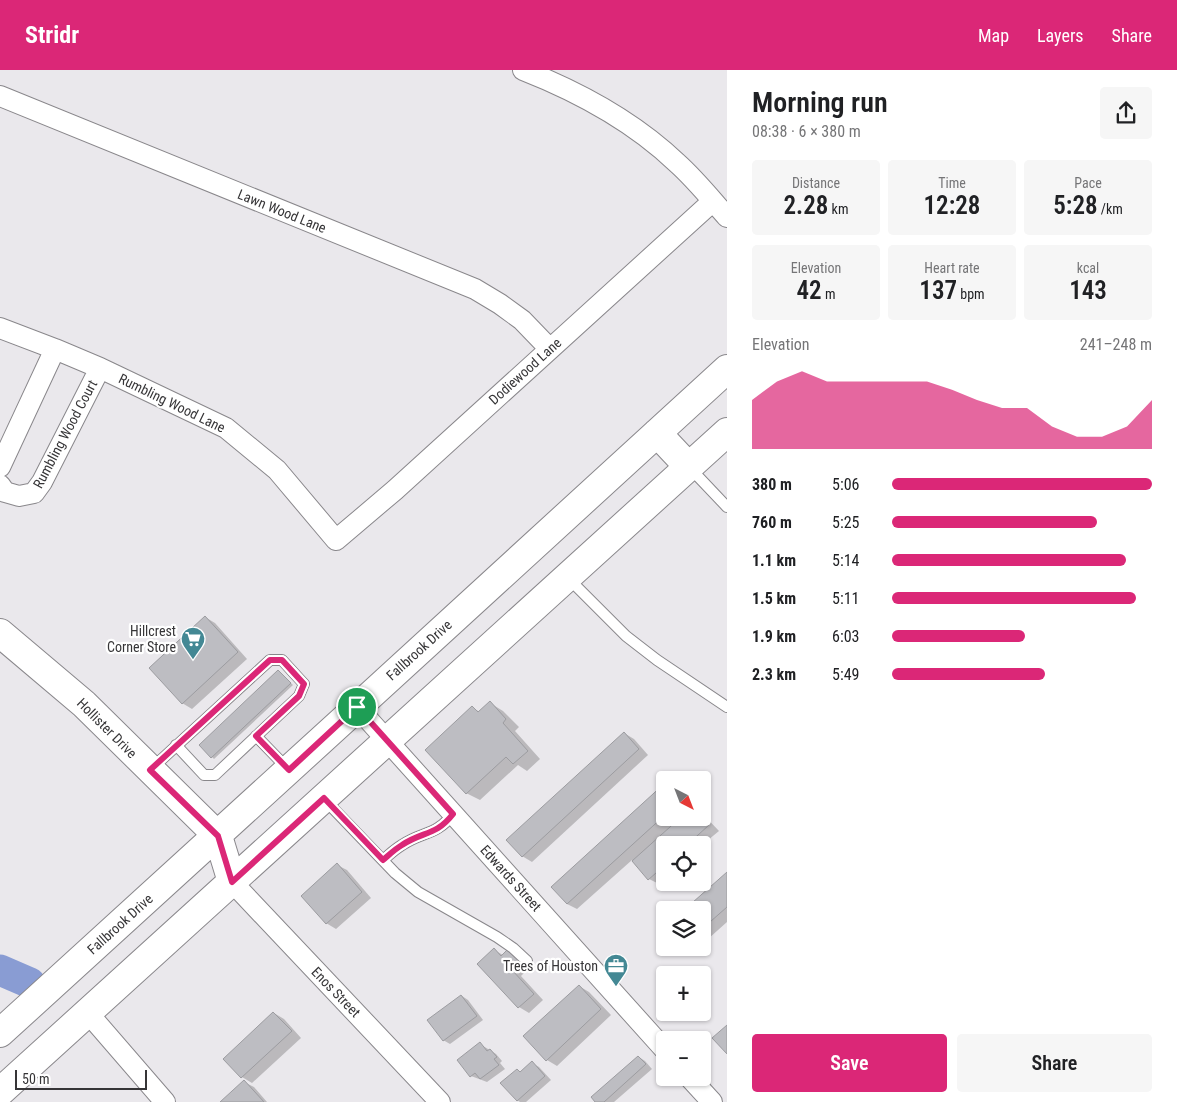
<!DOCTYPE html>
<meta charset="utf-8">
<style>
body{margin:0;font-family:"Roboto Condensed",sans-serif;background:#f6f6f6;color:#202124;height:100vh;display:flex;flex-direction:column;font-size:19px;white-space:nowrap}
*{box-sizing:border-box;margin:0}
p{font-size:16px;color:#757577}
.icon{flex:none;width:28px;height:28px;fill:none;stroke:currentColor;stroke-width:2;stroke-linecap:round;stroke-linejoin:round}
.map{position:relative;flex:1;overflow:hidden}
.side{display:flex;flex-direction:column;background:#fff;width:450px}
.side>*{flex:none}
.needle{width:32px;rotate:138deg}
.buttons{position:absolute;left:656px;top:701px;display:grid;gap:10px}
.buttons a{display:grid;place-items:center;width:55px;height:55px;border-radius:5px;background:#fff;box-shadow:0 1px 4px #0004;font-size:25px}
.scale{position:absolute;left:15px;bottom:12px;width:132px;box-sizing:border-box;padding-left:5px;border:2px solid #363537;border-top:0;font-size:14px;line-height:18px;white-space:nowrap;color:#363537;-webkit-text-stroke:4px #fff;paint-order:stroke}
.pin{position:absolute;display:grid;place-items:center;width:42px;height:42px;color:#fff;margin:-21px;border:2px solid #fff;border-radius:50%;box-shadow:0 1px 5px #0007}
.round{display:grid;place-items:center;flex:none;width:52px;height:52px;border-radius:5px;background:#f6f6f6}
.overview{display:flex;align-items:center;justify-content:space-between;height:85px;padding:0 25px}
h1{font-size:28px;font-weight:600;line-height:38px}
.stats{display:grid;grid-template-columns:repeat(3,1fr);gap:8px;height:85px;padding:5px 25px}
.stats div{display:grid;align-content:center;border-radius:5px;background:#f6f6f6;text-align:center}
.stats b{font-size:25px;font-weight:600}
.stats small{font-size:14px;font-weight:400}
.stats p{font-size:14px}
.chart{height:140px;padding:10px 25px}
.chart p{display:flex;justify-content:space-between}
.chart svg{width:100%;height:90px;margin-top:5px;fill:#db2777;opacity:.7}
.primary-button{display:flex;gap:10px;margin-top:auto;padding:10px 25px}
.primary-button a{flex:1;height:58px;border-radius:5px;background:#db2777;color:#fff;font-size:20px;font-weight:600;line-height:58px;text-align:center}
.primary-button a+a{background:#f6f6f6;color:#202124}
ul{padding:0 25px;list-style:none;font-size:16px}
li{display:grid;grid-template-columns:80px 60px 1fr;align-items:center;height:38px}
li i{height:12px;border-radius:6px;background:#db2777}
header{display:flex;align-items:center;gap:30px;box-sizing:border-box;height:70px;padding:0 25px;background:#db2777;color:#fff}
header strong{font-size:24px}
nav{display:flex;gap:28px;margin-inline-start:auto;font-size:18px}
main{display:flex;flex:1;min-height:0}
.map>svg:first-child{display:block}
</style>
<header>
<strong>Stridr</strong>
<nav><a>Map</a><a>Layers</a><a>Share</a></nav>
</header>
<main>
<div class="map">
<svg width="727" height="1032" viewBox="0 0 727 1032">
<rect width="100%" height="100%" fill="#eae8ec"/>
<path fill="#0003" d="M205,547L215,553L247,589L192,639L182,633Z
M281,603L293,615L214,689L212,687Z
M490,633L503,641L519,657L515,661L540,689L527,701L518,695L480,730L466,723L473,638L480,642Z
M624,663L634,669L648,685L532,792L522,786Z
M665,715V748H702V743L719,761L702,775H665V809L659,814L649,809L632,790L577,839L567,834Z
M337,795L347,800L371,828L336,859L326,853Z
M727,804V852L708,869L702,865V840H686Z
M494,880L503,885L518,886L529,898L521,906L543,930L529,943L519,937Z
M579,916L589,922L611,945L557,996L547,990Z
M462,926L468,930L483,950L450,974L443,970Z
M274,943L284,949L301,968L252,1013L242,1007Z
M480,974L496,984L502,991L500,993L505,999L487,1012L471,1006Z
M639,987L645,991L652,999L614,1032H597Z
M532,993L539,997L551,1010L526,1032H520L517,1030L521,1003Z
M244,1012L254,1017L267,1032H222Z"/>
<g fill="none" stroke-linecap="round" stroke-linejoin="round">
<path stroke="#899cd3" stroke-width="31" d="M0,900L30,913"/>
</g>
<path fill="#bdbdc2" stroke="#9c9ca0" d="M205,546L238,582L182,634L149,598Z
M278,600L291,613L211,688L199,675Z
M490,631L506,649L503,653L528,681L513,694L506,687L466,724L425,680L472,636L478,642Z
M624,662L639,679L522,787L506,770Z
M665,713V745L567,834L551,817Z
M702,747L709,755L687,775H665V795L648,810L632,791L680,748Z
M337,793L362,822L326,854L301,826Z
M727,802V837L702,859V840H684Z
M494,878L501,886L508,879L520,892L512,900L534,924L518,938L477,894Z
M579,915L601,939L546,991L523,966Z
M461,925L477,946L443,971L427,950Z
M273,942L292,961L241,1008L223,989Z
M727,955V984L712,968Z
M480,972L487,981L490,979L497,987L494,989L499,995L480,1009L475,1003L470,1007L457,990Z
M638,986L646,994L604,1032H595L591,1027Z
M532,991L545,1006L517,1031L500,1013L517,999L520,1002Z
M244,1010L264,1032H220Z"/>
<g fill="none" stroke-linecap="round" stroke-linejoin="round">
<defs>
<path id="lane" d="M690,398L727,437
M568,508L626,566L657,590L727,637
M256,666L288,699
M150,700L270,590H282L304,614L299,626L215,705H204L176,675
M324,729L395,803L418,822L497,867L513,878L527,891
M383,790C389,785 395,779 402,775C423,761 436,766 453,744"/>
<path id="street" d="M523,0C579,22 633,51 677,93C695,109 711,129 727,147
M0,26L475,219L500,234L522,250L549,278
M0,258L55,279L100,298L226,358L277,400L336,470L395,420L713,131
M0,397L55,279
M0,415L5,422L19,426L34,423L42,412L100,298
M357,637L665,980
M232,812L440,1032
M88,943L165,1032
M690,1008L712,1032"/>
<path id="secondary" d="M657,363L689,397
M0,563L84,634L218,766L232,812
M0,963C244,743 484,520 727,299
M0,1022L727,362"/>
</defs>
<use href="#lane" stroke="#89878b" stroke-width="12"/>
<use href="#street" stroke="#89878b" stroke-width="22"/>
<use href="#secondary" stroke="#89878b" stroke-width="30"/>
<use href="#lane" stroke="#fff" stroke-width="10"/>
<use href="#street" stroke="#fff" stroke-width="20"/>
<use href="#secondary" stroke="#fff" stroke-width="28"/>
</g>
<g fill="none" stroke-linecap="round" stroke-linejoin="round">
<defs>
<path id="route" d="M270,590H282L304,614L299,626L256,666L289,700L357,637L453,744C436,766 423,761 402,775C395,779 389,785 383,790L324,728L232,812L218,766L150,700Z"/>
</defs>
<use href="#route" stroke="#fff" stroke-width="10"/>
<use href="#route" stroke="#db2777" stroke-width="6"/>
</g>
<defs>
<symbol id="supermarket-pin" viewBox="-11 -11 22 30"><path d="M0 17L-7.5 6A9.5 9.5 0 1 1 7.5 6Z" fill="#438894" stroke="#fff"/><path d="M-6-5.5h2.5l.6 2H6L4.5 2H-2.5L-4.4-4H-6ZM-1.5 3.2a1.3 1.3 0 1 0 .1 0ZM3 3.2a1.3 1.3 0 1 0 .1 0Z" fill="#fff"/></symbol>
<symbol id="office-pin" viewBox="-11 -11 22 30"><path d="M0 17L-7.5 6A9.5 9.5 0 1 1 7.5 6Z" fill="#438894" stroke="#fff"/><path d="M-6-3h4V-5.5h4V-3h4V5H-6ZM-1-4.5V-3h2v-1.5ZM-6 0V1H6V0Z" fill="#fff"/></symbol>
</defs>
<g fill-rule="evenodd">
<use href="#supermarket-pin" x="179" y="555" width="28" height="38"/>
<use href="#office-pin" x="602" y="882" width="28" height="38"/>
</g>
<g text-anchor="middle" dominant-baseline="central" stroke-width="4.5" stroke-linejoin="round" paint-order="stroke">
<g font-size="14" fill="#363537" stroke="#fff">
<text transform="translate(282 141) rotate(22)">Lawn Wood Lane</text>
<text transform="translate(525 301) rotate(-42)">Dodiewood Lane</text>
<text transform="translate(172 333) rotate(26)">Rumbling Wood Lane</text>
<text transform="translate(65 364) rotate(-62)">Rumbling Wood Court</text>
<text transform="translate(419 580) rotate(-42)">Fallbrook Drive</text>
<text transform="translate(107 658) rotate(45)">Hollister Drive</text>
<text transform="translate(511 808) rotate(48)">Edwards Street</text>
<text transform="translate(120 854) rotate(-42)">Fallbrook Drive</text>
<text transform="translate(336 922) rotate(46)">Enos Street</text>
</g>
<g font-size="14" fill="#363537" stroke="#fff" text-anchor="end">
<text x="176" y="561">Hillcrest<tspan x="176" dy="16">Corner Store</tspan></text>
<text x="598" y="896">Trees of Houston</text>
</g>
</g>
</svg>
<div class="buttons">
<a><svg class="needle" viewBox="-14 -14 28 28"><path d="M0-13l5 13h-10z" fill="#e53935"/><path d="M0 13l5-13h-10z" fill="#757577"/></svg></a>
<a><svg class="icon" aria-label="locate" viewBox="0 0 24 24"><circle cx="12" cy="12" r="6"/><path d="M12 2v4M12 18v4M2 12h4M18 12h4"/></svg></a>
<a><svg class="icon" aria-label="layers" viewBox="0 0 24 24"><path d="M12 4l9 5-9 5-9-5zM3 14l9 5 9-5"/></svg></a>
<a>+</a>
<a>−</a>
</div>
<div class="scale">50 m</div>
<div class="pin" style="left:357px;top:637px;background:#1e9e55"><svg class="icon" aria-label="arrive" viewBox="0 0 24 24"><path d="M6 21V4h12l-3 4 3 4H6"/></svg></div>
</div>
<section class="side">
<div class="overview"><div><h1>Morning run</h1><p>08:38 · 6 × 380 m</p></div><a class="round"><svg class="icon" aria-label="share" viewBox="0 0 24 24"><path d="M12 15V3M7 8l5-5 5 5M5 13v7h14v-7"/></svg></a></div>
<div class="stats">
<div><p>Distance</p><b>2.28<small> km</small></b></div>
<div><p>Time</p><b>12:28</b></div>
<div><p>Pace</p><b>5:28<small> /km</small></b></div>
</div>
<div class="stats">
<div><p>Elevation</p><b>42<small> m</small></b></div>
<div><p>Heart rate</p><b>137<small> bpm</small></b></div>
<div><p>kcal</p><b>143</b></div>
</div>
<div class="chart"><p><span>Elevation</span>241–248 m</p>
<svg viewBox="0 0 160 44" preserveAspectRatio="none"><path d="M0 44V20L10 11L20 6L30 11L40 11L50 11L60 11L70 11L80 15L90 20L100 24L110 24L120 33L130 38L140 38L150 33L160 20V44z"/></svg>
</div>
<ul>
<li><b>380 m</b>5:06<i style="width:100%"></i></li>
<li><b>760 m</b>5:25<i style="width:79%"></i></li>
<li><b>1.1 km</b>5:14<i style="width:90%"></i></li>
<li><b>1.5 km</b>5:11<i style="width:94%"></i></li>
<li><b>1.9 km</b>6:03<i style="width:51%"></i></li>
<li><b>2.3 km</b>5:49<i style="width:59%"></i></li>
</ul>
<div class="primary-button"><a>Save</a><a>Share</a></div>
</section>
</main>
